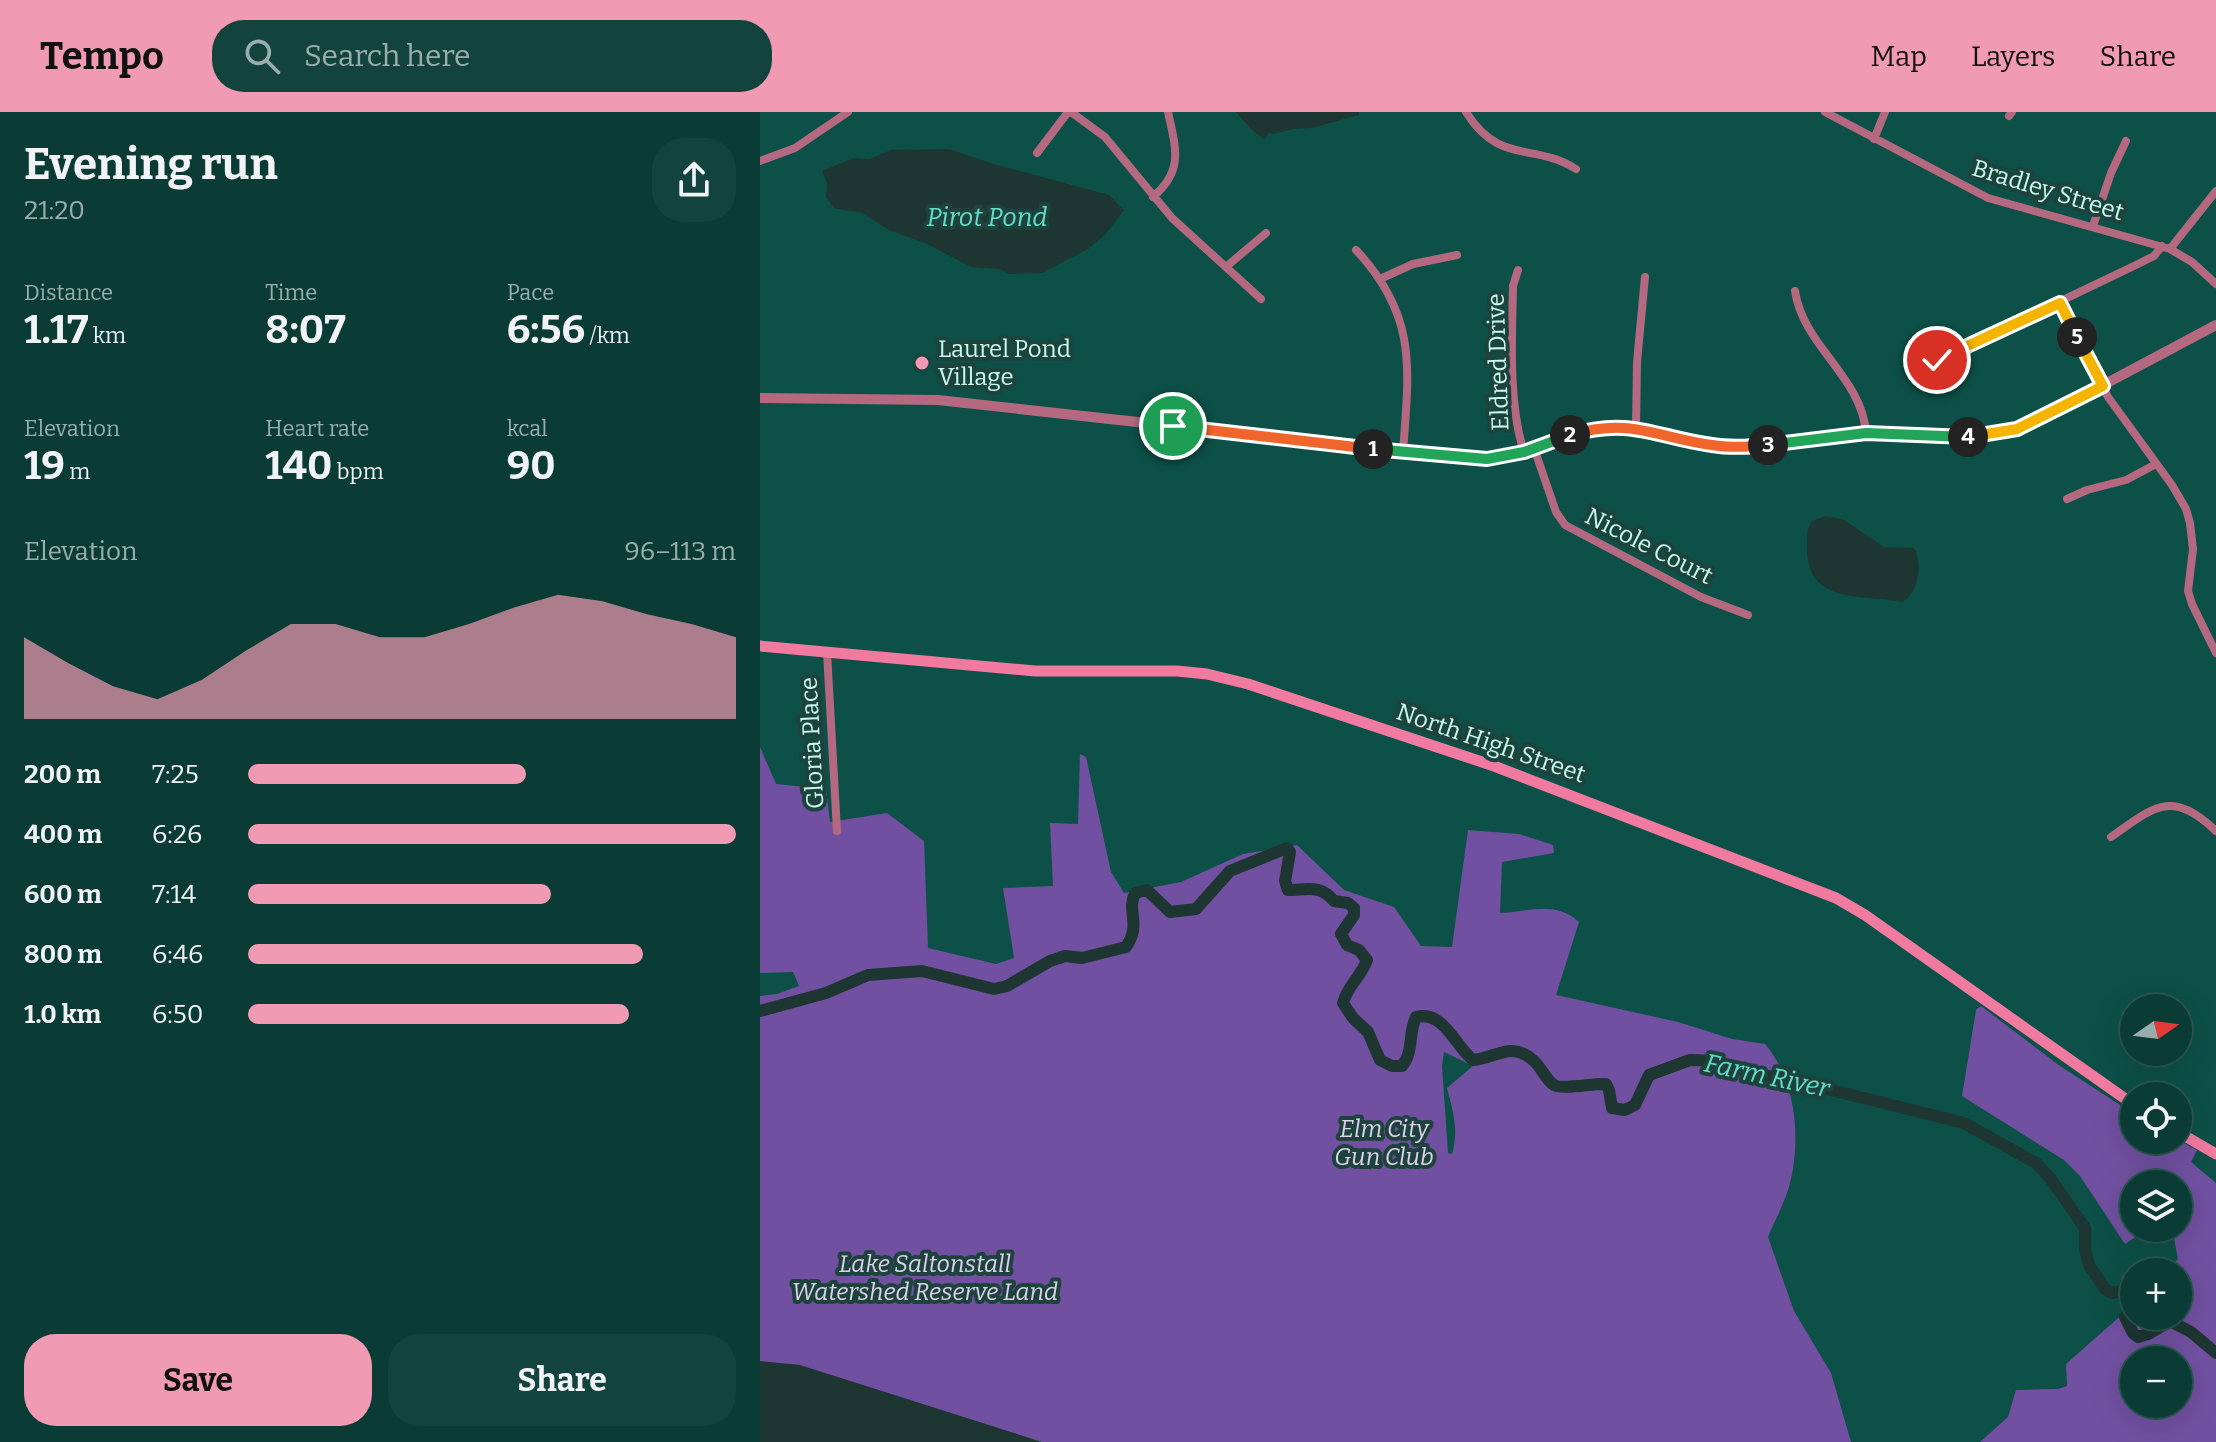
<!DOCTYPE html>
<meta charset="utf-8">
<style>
body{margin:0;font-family:Bitter,serif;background:#13433d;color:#f1f3f6;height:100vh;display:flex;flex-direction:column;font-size:30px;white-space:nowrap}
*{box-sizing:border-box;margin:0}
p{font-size:26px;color:#99adad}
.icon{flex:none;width:44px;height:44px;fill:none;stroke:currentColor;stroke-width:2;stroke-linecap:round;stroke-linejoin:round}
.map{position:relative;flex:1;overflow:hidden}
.drawer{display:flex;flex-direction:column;background:#0a3c35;width:760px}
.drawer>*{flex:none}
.needle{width:52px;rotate:76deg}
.buttons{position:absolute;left:1360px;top:882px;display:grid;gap:16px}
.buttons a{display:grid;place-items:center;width:72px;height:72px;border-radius:50%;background:#0a3c35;box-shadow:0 8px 32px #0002,0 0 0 2px #2a5650;font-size:40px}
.pin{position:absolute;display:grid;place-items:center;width:68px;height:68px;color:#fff;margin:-34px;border:4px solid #fff;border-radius:50%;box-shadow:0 2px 8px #0007}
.km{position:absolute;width:40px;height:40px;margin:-20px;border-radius:50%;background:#222;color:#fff;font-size:22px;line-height:40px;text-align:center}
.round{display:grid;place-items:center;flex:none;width:84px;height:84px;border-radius:32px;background:#13433d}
.summary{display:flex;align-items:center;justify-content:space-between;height:136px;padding:0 24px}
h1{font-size:44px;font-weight:700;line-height:60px}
.figures{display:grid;grid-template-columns:repeat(3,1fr);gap:12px;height:136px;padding:8px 24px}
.figures div{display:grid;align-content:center}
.figures b{font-size:40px;font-weight:700}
.figures small{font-size:22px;font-weight:400}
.figures p{font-size:22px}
.chart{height:224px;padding:16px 24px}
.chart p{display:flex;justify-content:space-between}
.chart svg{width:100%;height:144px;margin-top:8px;fill:#f19ab3;opacity:.7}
.button{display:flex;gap:16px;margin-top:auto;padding:16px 24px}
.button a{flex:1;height:92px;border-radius:32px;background:#f19ab3;color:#111;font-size:32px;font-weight:700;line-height:92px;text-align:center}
.button a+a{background:#13433d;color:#f1f3f6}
ul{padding:0 24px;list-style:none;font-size:26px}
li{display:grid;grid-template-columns:128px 96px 1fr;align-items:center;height:60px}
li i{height:20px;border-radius:10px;background:#f19ab3}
header{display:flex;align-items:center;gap:48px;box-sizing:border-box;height:112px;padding:0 40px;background:#f19ab3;color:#111}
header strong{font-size:38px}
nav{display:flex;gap:44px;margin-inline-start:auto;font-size:28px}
.search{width:560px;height:72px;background:#13433d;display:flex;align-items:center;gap:20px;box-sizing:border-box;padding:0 28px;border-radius:32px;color:#99adad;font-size:30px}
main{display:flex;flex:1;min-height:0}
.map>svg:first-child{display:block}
</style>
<header>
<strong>Tempo</strong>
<div class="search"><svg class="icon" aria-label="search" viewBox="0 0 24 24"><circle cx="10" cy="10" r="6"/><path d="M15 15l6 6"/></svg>Search here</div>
<nav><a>Map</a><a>Layers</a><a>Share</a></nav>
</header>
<main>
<section class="drawer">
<div class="summary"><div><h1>Evening run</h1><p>21:20</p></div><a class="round"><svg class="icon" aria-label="share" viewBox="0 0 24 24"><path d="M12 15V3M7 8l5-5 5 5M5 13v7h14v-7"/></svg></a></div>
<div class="figures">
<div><p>Distance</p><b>1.17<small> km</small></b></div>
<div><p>Time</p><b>8:07</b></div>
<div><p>Pace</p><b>6:56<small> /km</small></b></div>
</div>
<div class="figures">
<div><p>Elevation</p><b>19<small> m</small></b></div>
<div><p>Heart rate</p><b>140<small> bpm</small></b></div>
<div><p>kcal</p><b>90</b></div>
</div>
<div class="chart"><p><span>Elevation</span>96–113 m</p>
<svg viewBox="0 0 160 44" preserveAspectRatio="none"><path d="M0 44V19L10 27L20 34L30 38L40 32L50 23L60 15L70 15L80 19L90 19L100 15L110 10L120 6L130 8L140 12L150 15L160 19V44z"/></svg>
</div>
<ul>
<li><b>200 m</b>7:25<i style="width:57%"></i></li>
<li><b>400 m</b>6:26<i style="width:100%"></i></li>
<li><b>600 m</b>7:14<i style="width:62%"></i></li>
<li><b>800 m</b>6:46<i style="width:81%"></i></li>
<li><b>1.0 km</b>6:50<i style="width:78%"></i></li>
</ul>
<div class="button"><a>Save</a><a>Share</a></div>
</section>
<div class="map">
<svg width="1456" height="1330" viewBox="0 0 1456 1330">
<rect width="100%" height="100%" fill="#0d5047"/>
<path fill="#7150a1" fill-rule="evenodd" d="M0,635L16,672L66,677L70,710L127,701L164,729L168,836L236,852L254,846L243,776L293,774L290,711L318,712L320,642L326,645L351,760L364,781L421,770L483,742L537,733L584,778L634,795L661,834L692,835L708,718L759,722L793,733L794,741L742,750L740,801C768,800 795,788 819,810L796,883L918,910L972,927L1005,932C1035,967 1041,1023 1031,1067C1027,1086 1016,1106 1008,1125L1034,1199L1071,1261L1091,1330H0V884L17,882L39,874L33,860L0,861ZM684,940L713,954L687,976C693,999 699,1019 692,1042L688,1041L682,954Z
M1221,894L1300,954L1374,1002V1028H1418L1437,1038L1431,1050L1456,1071V1330H1220L1248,1305L1256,1278L1298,1277L1307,1274L1306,1252L1374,1192V1204H1418V1160H1405L1418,1147L1414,1126L1402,1116H1418V1072H1374V1116H1400L1386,1118L1365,1132L1320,1064L1304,1048L1202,984L1216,898ZM1418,1248V1292H1374V1248Z"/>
<path fill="#1d3632" d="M476,0H599V3L551,16L533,17L513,22L509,20L505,28L490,16Z
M189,37L237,53L349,83L364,98L345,123L328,137L282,161L249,162L240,157L211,155L167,132L129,118L102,101L74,96L66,85L67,71L62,59L94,46L110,47L131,38Z
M1066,404L1084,408L1124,435L1154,436C1163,451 1159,481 1142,490C1103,482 1050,493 1047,440C1047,428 1046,418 1052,409Z
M0,1249L40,1253L282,1330H0Z"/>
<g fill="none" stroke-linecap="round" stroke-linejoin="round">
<path stroke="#1d3632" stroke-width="12" d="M0,899L66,881L108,863L162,859L234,877L247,874L290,849L305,844L322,846L366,835C382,811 366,800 375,781L387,778L410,800L436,797L470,759L527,736L530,740L525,769L528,778C547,778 560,772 574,789L588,791L594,796V803L581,822L587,833L599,838L607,848C601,865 587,874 583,891L593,906L608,920L620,948L632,954H642C654,940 648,921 656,905C684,898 695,934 713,948C737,946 751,928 774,949C781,955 786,968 794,973C802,978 834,971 846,972L849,978L852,996L865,998L875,993L889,963L930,948L955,949L988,960L1043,971L1204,1011L1276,1051L1290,1066L1325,1116V1137L1329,1153L1345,1177L1352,1181L1374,1177
M1374,1197L1365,1205L1373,1221L1378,1225L1388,1222L1410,1209L1431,1220L1456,1241"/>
<path stroke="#b56980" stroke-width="8" d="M311,0L345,25L412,106L501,187
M706,0C740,54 774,30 816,57
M1065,0L1228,86L1410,137L1432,150L1456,172
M1249,4L1252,0
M1114,27L1125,0
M277,41L308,0
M0,49L35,36L88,0
M393,85C424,58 416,37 408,0
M1333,114L1351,61L1366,29
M1410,137L1456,79
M596,138C658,204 649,257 643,340
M467,154L506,121
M758,158L753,174C752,225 748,291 764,340
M620,167L653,152L697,143
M1035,179C1043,234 1102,265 1106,321
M1300,191L1348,285L1412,373L1426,397L1430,411L1433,437L1428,479L1432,492L1456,541
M1163,255L1376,153L1394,144L1402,134
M876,316L877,250L885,165
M774,336L796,400L805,413L941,485L988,503
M1307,387L1327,378L1366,368L1396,352
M67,540L77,719
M1351,725C1395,694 1411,677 1456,719"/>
<path stroke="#b56980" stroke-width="10" d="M0,286L178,288L712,347C764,346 803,317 853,315C891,314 924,331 961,334C1009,338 1057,323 1106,321C1161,318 1215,333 1268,313L1456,213"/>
<path stroke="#f17aa0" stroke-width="11" d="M0,534L275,559H417L447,562L488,572L734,654L1076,786L1105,803L1374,993
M1418,1020L1456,1042"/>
</g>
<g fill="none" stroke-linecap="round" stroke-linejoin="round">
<defs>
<path id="split-1" d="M413,314L613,337"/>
<path id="split-2" d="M613,337L727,347L764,340L810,323"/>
<path id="split-3" d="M810,323C872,305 894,325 952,333C970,336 989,335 1008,333"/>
<path id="split-4" d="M1008,333L1106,321L1208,325"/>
<path id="split-5" d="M1208,325L1257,317L1343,274L1317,225"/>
<path id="split-6" d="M1177,248L1300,191L1317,225"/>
</defs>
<use href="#split-1" stroke="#fff" stroke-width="16"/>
<use href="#split-2" stroke="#fff" stroke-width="16"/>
<use href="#split-3" stroke="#fff" stroke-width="16"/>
<use href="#split-4" stroke="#fff" stroke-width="16"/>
<use href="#split-5" stroke="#fff" stroke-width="16"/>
<use href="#split-6" stroke="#fff" stroke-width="16"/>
<use href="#split-1" stroke="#f0652b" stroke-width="10"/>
<use href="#split-2" stroke="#22a559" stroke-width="10"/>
<use href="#split-3" stroke="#f0652b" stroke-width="10"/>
<use href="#split-4" stroke="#22a559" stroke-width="10"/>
<use href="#split-5" stroke="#f5b400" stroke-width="10"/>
<use href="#split-6" stroke="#f5b400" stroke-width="10"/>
</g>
<circle fill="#f19ab3" stroke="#1e423c" stroke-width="3" cx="162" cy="251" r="8"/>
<g text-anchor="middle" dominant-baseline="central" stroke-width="8" stroke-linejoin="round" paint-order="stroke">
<g font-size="24" fill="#c6faef" stroke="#1e423c">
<text transform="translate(1288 78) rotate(17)">Bradley Street</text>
<text transform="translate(738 250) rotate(-92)">Eldred Drive</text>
<text transform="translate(889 434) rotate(27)">Nicole Court</text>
<text transform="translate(52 631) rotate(-93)">Gloria Place</text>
<text transform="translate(731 631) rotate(19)">North High Street</text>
</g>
<g font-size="24" fill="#c6faef" stroke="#1e423c" text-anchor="start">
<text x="178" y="237">Laurel Pond<tspan x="178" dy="28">Village</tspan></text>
</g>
<g font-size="24" font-style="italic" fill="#dcd2ee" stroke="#1e423c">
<text x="624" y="1017">Elm City<tspan x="624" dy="28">Gun Club</tspan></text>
<text x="165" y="1152">Lake Saltonstall<tspan x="165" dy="28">Watershed Reserve Land</tspan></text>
</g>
<g font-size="26" font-style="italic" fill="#61ddc9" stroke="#1e423c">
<text x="227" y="105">Pirot Pond</text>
<text transform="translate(1007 964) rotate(12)">Farm River</text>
</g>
</g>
</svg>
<div class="buttons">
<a><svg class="needle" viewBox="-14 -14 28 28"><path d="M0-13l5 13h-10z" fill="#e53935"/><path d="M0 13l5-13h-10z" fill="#99adad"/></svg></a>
<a><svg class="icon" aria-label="locate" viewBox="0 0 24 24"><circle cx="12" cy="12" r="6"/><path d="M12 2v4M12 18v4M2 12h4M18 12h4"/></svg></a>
<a><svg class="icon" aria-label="layers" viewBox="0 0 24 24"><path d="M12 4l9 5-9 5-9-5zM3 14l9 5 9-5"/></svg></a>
<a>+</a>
<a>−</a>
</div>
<div class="pin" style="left:413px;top:314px;background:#1e9e55"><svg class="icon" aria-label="arrive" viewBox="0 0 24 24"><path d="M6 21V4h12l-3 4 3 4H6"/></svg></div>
<div class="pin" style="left:1177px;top:248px;background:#d93025"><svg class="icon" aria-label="check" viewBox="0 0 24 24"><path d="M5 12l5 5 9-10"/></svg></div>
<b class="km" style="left:613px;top:337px">1</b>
<b class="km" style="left:810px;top:323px">2</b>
<b class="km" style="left:1008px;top:333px">3</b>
<b class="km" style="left:1208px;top:325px">4</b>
<b class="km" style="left:1317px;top:225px">5</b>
</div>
</main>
